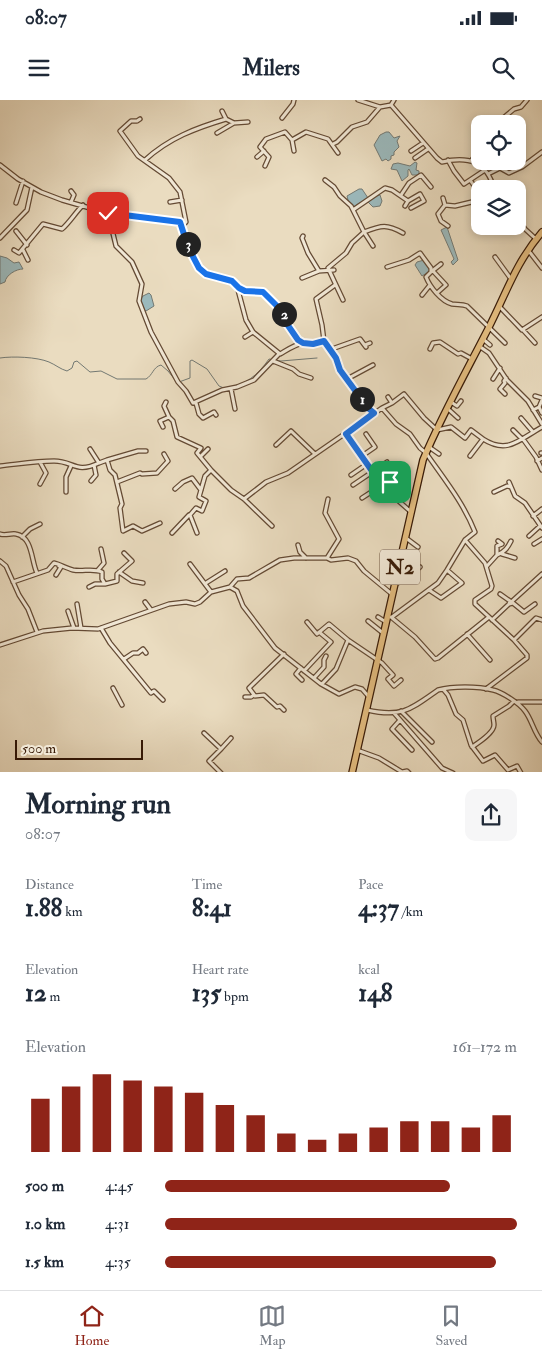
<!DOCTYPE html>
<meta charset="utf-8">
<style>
body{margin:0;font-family:"IM FELL Double Pica",serif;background:#f6f6f7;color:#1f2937;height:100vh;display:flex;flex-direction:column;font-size:19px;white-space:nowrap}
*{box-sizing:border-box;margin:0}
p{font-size:16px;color:#747a83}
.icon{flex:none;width:28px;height:28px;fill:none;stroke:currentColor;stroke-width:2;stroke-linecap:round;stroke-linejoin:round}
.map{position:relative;height:672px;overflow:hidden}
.details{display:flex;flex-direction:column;background:#fff;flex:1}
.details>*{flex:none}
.controls{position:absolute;left:471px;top:15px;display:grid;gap:10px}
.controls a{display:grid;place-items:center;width:55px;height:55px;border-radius:10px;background:#fff;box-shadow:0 2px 8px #0003;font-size:25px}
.scale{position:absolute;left:15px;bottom:12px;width:128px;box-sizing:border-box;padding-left:5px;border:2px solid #381a06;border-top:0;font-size:14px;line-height:18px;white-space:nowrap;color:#381a06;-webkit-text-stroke:4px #f1e8d6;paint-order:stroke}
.pin{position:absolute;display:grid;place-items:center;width:42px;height:42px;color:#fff;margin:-21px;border-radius:10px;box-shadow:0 2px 8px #0006}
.km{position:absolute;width:25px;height:25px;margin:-12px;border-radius:50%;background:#222;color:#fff;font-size:14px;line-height:25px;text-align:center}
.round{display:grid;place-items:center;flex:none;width:52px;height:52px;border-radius:10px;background:#f6f6f7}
.overview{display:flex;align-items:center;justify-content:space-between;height:85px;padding:0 25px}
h1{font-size:28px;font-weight:700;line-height:38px}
.figures{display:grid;grid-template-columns:repeat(3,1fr);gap:8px;height:85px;padding:5px 25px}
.figures div{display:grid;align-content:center}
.figures b{font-size:25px;font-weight:700}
.figures small{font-size:14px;font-weight:400}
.figures p{font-size:14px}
.chart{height:140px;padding:10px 25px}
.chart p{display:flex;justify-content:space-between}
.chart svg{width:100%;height:90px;margin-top:5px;stroke:#8f2418;stroke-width:6}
ul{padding:0 25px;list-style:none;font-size:16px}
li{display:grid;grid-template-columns:80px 60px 1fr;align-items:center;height:38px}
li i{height:12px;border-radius:6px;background:#8f2418}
.status{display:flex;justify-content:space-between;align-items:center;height:35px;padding:0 25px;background:#fff;direction:ltr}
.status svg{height:14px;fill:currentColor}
header{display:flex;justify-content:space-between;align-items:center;height:65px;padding:0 25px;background:#fff;font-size:22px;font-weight:700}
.menu{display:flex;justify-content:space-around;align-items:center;height:70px;border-top:1px solid #e0e1e3;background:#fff;font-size:14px;color:#747a83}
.menu a{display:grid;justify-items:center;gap:2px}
.menu .on{color:#8f2418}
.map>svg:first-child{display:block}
</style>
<div class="status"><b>08:07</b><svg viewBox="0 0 49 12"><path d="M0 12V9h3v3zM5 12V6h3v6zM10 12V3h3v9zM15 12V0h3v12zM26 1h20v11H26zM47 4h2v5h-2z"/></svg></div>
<header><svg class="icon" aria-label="menu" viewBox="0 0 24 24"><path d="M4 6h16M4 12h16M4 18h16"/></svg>Milers<svg class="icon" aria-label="search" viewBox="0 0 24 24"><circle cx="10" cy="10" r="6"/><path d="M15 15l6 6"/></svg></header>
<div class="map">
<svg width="542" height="673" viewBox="0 0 542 673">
<rect width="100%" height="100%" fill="#eadcc0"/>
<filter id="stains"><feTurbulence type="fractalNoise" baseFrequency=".004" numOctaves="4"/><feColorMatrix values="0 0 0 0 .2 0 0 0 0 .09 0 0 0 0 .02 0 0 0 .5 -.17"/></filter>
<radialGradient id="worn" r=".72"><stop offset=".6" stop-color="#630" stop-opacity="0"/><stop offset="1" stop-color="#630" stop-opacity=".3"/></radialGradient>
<path fill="#9bb9bc" stroke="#737973" d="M386,32H389L394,38L400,36L397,41L399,47L394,52V55L391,56V59L388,61L386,59L382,61L374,45L380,35Z
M415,62L417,63L416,70L419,71V74L417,75H412L409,69L408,70V76L402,81L397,70L391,69L393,64L398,63L410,66Z
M359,89H362L368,98L353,107L348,100L347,96Z
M380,95L382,101L380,106L373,107L368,102L372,97Z
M447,127L458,160L453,165L451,162L454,159L441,130Z
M0,156L7,158L14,163L19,162L23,169C16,169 6,175 5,182L0,184Z
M424,160L430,171L422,176L415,165L417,162Z
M149,193L151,195L154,206L146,211L143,209L140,200L143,196Z"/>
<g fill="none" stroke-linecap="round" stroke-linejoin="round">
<path stroke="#737973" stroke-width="1" d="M0,258C13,256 37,257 49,262C56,265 60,269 67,271L72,268L74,262L77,261L90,272L101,271L117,279H146C153,275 153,267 161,265L168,271L176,281
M179,282L190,278V261L192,260L207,269L219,286L224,288C246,285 257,276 269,259L281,261L317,258"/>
<defs>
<path id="minor" d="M358,0L380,7
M391,5L437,58L442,62C468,56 487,61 494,89
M222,11L226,19
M282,18L293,4L294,0
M496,24L514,9L521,7L527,0
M217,33L234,23
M333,44L337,42L352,27L367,22L380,7L391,5L394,0
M294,51L292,40L306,32L328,39L338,53
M411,51L423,43
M257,57L264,51
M415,58L428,49
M145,60C169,38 196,28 226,19L234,23L248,22
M448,60L454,71L464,84L485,70
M471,61L480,50
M0,65L18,79L41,92L62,100L114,115L180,122L182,126L186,122L180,92L169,78L138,56L120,31L131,21H137L140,19
M265,66L269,57L260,47L266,39L285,32L292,40
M488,74L500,68L509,73L522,67L542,52
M325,80L334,87L340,96L351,106L364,132C382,125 387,124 403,133
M470,80L480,94
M401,95L409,83L421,75L431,87
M443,98L445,105
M408,101L420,94L424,101L411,108
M71,102L74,95L71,91
M170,102L182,100
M16,103L23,81
M353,110L385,88L392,90L408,101L405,106
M98,111L112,95
M108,113L116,146L132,162L142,184L139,201L151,232L178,282L186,291L193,303
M518,118L525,129L536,139
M182,126L188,147L199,168L206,174L232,181L239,188L245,191L263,192C269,198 279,205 283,213C289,223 293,236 303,243
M448,126L441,121L438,114L445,105L455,106L480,100
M16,131L27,145
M0,138L27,110L32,87
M14,150L19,153L43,124L62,129C70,122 75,113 83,105
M23,150L28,160
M528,150L542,168
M495,157L511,179
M441,164L431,172L426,177C430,187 441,201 452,204C457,205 462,204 467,206L505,243
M387,167L409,160L420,153L431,168V171
M319,171L334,170
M433,171L446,185L437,193
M302,178L319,171L308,153L302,138L303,136
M335,185L316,199L322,225L324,241L336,258L340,270L368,308L374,313
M239,188L238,190L246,220L253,232L280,254C287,250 294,245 303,243C310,242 316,243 324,241
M422,195L430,185
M343,200L328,168L346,153L352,143L364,132L373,146
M499,206L522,230L542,217
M523,230L535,243
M245,237L253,232
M483,239L490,245
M365,245L370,243
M479,246L489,253L507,280L528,301L542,324
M430,249L433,243L440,242L458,254L461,253L472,259
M329,250L360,239L366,247
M273,261L293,269L299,274L311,278
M347,279L373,265
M493,279L500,268
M231,289L235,309
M505,294L500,289L505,283L504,281L506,278
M535,296L542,298
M166,302L164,306L169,317L173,321L177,337L201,348L197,353L211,370L205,376L199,397L206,401L202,411L196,408L190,415L197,433
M451,302L457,306L461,301
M193,303L222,290L237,287L254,280L279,254
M193,303H196L199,314L203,318L214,312L216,315
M392,303L404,294L424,318L437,330L451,327L465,338L471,330L483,339
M539,307L542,300
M382,308L392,303L388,297
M447,308L458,318
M533,310L539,307L542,313
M521,318L533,332
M163,327L160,321L169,317
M513,330L522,339
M346,334L362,356
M366,334L375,347L362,356L367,364
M523,339L536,357L542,370
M276,345L291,331L315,354
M429,347L439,354
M541,353H542
M201,356L208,349
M470,356L483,339C508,355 520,339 542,327
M107,360L138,351H146
M537,361L542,358
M40,362L46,373L40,384
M99,363L107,360L110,370L115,375L122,404L120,408L123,431L133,426L142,431L160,423
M0,366C19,364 36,361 54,361C74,361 75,374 99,363L90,349
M211,370L231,390L244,399L272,426
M351,375L367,364L384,388
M91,381L96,375L94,365
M117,382L140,373L142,374L157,373L168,361L164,354
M390,382L384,388L411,412
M509,382L515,396L525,403L542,428
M353,385L387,362
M175,389L183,382L192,378L201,390
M66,392V377L71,366
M494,392L507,386L511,387
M362,398L382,385
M244,399L266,382L288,373L382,308L396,324L410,334L420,348L426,353C444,379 463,402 475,432L465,440
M533,416L542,409
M172,433L189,415
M0,434C5,436 11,433 16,434C33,437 31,461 37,473
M529,436L540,426
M22,437L30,429L40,424
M406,438L418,447
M498,441L502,444L497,446V455C505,452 508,447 511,441
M534,444L542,439
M298,445L300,452L306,458
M502,454L515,458
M327,458L339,439L325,413L328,399
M0,461L6,466L19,495L28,509L37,532
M190,464L211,492
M487,466L497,455
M98,470L104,463L101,449
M119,472L132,481L143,483
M56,475L61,467L59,466
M13,482L48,470L54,463C59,464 66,468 73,470C82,472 93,468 102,472V479L105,484H95L89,487
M206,483L225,471
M396,483L401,482L420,467
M105,484L117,481V474L132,461L124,453
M230,487L237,491L243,506L275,548L321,584L339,594L355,587L362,589L369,597
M429,490L441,498L462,483L447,470
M500,494L510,501L509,504L542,474
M145,502L151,510
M77,504L81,528
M68,511L74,528
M378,517L386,522
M391,517L415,537L435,559L438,558L489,517
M392,517L438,483L447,470L465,440L485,463L492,486L491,489L475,500V504L514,540L536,518L542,520
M492,520L509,504L513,503L524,512L535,504
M368,521L383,533
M307,522L317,534L329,524L348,540L382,563L393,575L388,579L394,586L401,580
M101,528L110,543L151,593L154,591L163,600
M467,534L490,560
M0,545L43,531L72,528L98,529L169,504L186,502L195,504L200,502L211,492L230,487L237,479L249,478L280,460L294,458H327L331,460L348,458L356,461L364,471L393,495
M284,554L249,588L255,596L264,595L277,607L280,606L284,610
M124,559L133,553H138L143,549L146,553
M301,568L296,574L302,580
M304,571L331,542L319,532
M314,578L324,567V560L326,556
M322,584L336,569L348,540
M113,588L122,605
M443,589L448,595L456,614L463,620L471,645L483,661L495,655L508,670L517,666L521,673
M486,589L527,558V555L514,540
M245,597H251L254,595
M518,602H542
M367,610C402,618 411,609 438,590C452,586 478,586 493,590C502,592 519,603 525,611C532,620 534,633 542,642
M401,611L432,642
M394,613L442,668L453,673
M400,620L392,629L412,650
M204,633L221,649L209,661L221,673
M472,647C478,643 494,633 494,625C494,622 493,619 493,616L509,606L514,601
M221,649L231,638
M357,650L379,658L402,672L407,671L409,673"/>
<path id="highway" d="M352,673L423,360C442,315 466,272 488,229C506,194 516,162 542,132"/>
</defs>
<use href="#minor" stroke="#644a34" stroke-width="5.5"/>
<use href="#highway" stroke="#381a06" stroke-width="8"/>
<use href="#minor" stroke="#f1e8d6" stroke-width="3"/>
<use href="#highway" stroke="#e5be80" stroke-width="5.5"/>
</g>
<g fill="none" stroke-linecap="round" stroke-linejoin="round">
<defs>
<path id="route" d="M108,113L180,122L188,147L199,168L206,174L232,181L239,188L245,191L263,192L283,212L287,224L298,240L303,243L313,244L324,241L336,258L340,270L368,308L374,313L346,334L384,388L390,382"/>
</defs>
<use href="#route" stroke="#fff" stroke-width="10"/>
<use href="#route" stroke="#1a73e8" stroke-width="6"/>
</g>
<g text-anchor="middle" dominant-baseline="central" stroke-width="4.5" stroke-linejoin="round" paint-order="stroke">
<rect fill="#f1e8d6" stroke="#705844" stroke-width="1" x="380" y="449.5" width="40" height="35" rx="4"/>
<g font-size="20" font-weight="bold" fill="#381a06">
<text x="400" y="467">N2</text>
</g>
</g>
<rect width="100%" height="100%" filter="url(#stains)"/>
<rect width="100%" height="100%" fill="url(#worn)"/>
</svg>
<div class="controls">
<a><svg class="icon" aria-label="locate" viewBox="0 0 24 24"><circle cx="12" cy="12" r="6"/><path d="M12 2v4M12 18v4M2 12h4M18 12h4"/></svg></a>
<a><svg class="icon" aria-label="layers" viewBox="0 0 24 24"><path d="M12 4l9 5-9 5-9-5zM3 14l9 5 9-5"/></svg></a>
</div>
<div class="scale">500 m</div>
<div class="pin" style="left:390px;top:382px;background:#1e9e55"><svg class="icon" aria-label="arrive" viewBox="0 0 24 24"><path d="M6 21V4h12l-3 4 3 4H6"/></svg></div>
<div class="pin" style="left:108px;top:113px;background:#d93025"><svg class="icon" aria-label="check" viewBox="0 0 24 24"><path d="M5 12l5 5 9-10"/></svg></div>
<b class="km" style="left:362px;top:299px">1</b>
<b class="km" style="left:284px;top:214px">2</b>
<b class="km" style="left:188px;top:144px">3</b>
</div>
<section class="details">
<div class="overview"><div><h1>Morning run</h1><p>08:07</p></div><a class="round"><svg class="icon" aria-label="share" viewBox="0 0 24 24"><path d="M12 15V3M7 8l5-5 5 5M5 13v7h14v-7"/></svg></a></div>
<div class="figures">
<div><p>Distance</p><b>1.88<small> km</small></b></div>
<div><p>Time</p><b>8:41</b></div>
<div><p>Pace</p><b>4:37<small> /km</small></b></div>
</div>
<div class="figures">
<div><p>Elevation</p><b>12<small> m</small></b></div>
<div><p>Heart rate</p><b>135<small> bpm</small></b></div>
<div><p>kcal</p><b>148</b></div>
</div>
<div class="chart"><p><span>Elevation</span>161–172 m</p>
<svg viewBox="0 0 160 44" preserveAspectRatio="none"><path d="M5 44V18M15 44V12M25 44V6M35 44V9M45 44V12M55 44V15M65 44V21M75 44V26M85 44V35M95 44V38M105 44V35M115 44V32M125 44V29M135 44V29M145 44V32M155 44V26"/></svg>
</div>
<ul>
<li><b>500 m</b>4:45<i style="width:81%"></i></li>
<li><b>1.0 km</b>4:31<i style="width:100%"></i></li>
<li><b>1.5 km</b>4:35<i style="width:94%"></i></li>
</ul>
</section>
<nav class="menu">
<a class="on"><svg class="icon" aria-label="home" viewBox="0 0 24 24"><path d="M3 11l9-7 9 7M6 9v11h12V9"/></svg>Home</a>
<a><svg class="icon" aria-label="map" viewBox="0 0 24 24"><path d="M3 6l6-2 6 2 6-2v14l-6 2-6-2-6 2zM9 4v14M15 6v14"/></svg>Map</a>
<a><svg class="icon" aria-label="saved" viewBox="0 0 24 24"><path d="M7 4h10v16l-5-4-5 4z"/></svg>Saved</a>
</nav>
